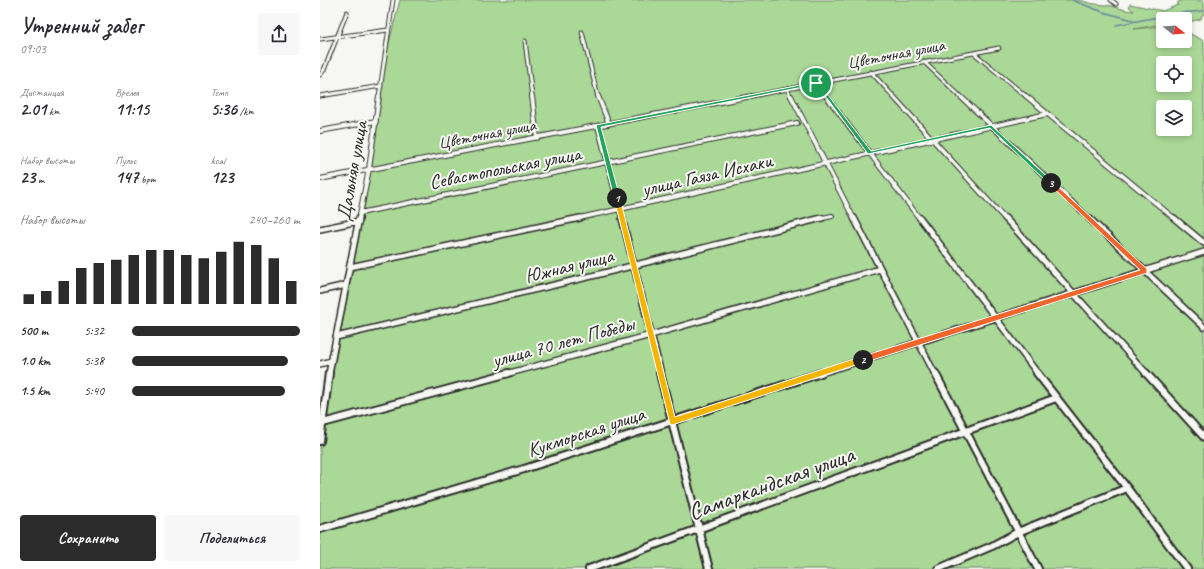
<!DOCTYPE html>
<html lang="ru">
<meta charset="utf-8">
<style>
body{margin:0;font-family:Caveat,sans-serif;background:#f7f7f7;color:#2b2b33;height:100vh;display:flex;flex-direction:column;font-size:15px;white-space:nowrap}
*{box-sizing:border-box;margin:0}
p{font-size:13px;color:#7c7c81}
.icon{flex:none;width:22px;height:22px;fill:none;stroke:currentColor;stroke-width:2;stroke-linecap:round;stroke-linejoin:round}
.map{position:relative;flex:1;overflow:hidden}
.side{display:flex;flex-direction:column;background:#fff;width:320px}
.side>*{flex:none}
.needle{width:26px;rotate:107deg}
.fabs{position:absolute;left:836px;top:12px;display:grid;gap:8px}
.fabs a{display:grid;place-items:center;width:36px;height:36px;border-radius:4px;background:#fff;box-shadow:0 2px 6px #0003;font-size:20px}
.pin{position:absolute;display:grid;place-items:center;width:34px;height:34px;color:#fff;margin:-17px;border:2px solid #fff;border-radius:50%;box-shadow:0 1px 4px #0007}
.km{position:absolute;width:20px;height:20px;margin:-10px;border-radius:50%;background:#222;color:#fff;font-size:11px;line-height:20px;text-align:center}
.round{display:grid;place-items:center;flex:none;width:42px;height:42px;border-radius:4px;background:#f7f7f7}
.headline{display:flex;align-items:center;justify-content:space-between;height:68px;padding:0 20px}
h1{font-size:22px;font-weight:700;line-height:30px}
.figures{display:grid;grid-template-columns:repeat(3,1fr);gap:6px;height:68px;padding:4px 20px}
.figures div{display:grid;align-content:center}
.figures b{font-size:17px;font-weight:700}
.figures small{font-size:11px;font-weight:400}
.figures p{font-size:11px}
.chart{height:112px;padding:8px 20px}
.chart p{display:flex;justify-content:space-between}
.chart svg{width:100%;height:72px;margin-top:4px;stroke:#2b2b2b;stroke-width:6}
.primary-button{display:flex;gap:8px;margin-top:auto;padding:8px 20px}
.primary-button a{flex:1;height:46px;border-radius:4px;background:#2b2b2b;color:#fff;font-size:16px;font-weight:700;line-height:46px;text-align:center}
.primary-button a+a{background:#f7f7f7;color:#2b2b33}
ul{padding:0 20px;list-style:none;font-size:13px}
li{display:grid;grid-template-columns:64px 48px 1fr;align-items:center;height:30px}
li i{height:10px;border-radius:5px;background:#2b2b2b}
main{display:flex;flex:1;min-height:0}
.map>svg:first-child{display:block}
</style>
<main>
<section class="side">
<div class="headline"><div><h1>Утренний забег</h1><p>09:03</p></div><a class="round"><svg class="icon" aria-label="share" viewBox="0 0 24 24"><path d="M12 15V3M7 8l5-5 5 5M5 13v7h14v-7"/></svg></a></div>
<div class="figures">
<div><p>Дистанция</p><b>2.01<small> km</small></b></div>
<div><p>Время</p><b>11:15</b></div>
<div><p>Темп</p><b>5:36<small> /km</small></b></div>
</div>
<div class="figures">
<div><p>Набор высоты</p><b>23<small> m</small></b></div>
<div><p>Пульс</p><b>147<small> bpm</small></b></div>
<div><p>kcal</p><b>123</b></div>
</div>
<div class="chart"><p><span>Набор высоты</span>240–260 m</p>
<svg viewBox="0 0 160 44" preserveAspectRatio="none"><path d="M5 44V38M15 44V36M25 44V30M35 44V22M45 44V19M55 44V17M65 44V14M75 44V11M85 44V11M95 44V14M105 44V16M115 44V12M125 44V6M135 44V8M145 44V16M155 44V30"/></svg>
</div>
<ul>
<li><b>500 m</b>5:32<i style="width:100%"></i></li>
<li><b>1.0 km</b>5:38<i style="width:93%"></i></li>
<li><b>1.5 km</b>5:40<i style="width:91%"></i></li>
</ul>
<div class="primary-button"><a>Сохранить</a><a>Поделиться</a></div>
</section>
<div class="map">
<svg width="884" height="569" viewBox="0 0 884 569">
<rect width="100%" height="100%" fill="#f6f6f2"/>
<filter id="ink" filterUnits="userSpaceOnUse"><feTurbulence type="fractalNoise" baseFrequency=".025" numOctaves="2"/><feDisplacementMap in="SourceGraphic" scale="8" xChannelSelector="R" yChannelSelector="G"/><feConvolveMatrix kernelMatrix="1 2 1 2 8 2 1 2 1" color-interpolation-filters="sRGB"/></filter>
<g filter="url(#ink)">
<path fill="#aad897" stroke="#6a8261" fill-rule="evenodd" d="M80,0H761C771,5 781,4 792,6C800,8 806,11 814,11L809,7L810,4L843,11L858,5V2L863,0L884,1V14L882,15L881,19L865,23V19H843V24L814,29L843,26V41H865V31L884,41V569H0V442L45,204L65,58ZM843,63H865V85H843ZM843,107H865V129H843Z"/>
<g fill="none" stroke-linecap="round" stroke-linejoin="round">
<path stroke="#64899e" stroke-width="1.5" d="M752,0L783,12L813,20
M796,25L859,13L884,11"/>
<defs>
<path id="minor-far3" d="M791,0L796,4
M262,32L278,97
M0,39L68,30
M205,41L212,97
M654,53L707,97
M604,62L641,97
M551,72L574,97
M0,75L4,70L27,12
M496,83L507,97
M467,89L471,97
M0,96L61,86
M59,97L73,0
M427,97L679,48"/>
<path id="minor-far2" d="M212,96L217,138
M278,96L289,124
M471,96L534,219
M506,96L600,219
M573,96L685,219
M640,96L770,219
M706,96L855,219
M278,126L302,219
M0,131L56,121
M0,179L432,96
M40,213L477,123
M39,219L49,169L59,96
M255,219L727,114
M498,219L512,216"/>
<path id="minor-far1" d="M302,218L341,374
M534,218L615,374
M600,218L718,374
M685,218L827,374
M769,218L884,327
M854,218L884,243
M0,229L39,221
M30,267L260,218
M0,291L26,285
M16,337L272,276L502,218
M0,364L11,361
M9,374L39,218
M186,374L331,335L560,269
M498,374L884,252"/>
<path id="minor" d="M340,373L389,569
M615,373L718,569
M717,373L807,488L867,569
M826,373L884,437
M3,423L189,373
M0,441L9,373
M0,529L204,469L501,373
M269,569L736,398
M618,569L672,546L698,532L807,488"/>
</defs>
<use href="#minor-far3" stroke="#2b2b2b" stroke-width="5"/>
<use href="#minor-far2" stroke="#2b2b2b" stroke-width="6"/>
<use href="#minor-far1" stroke="#2b2b2b" stroke-width="8"/>
<use href="#minor" stroke="#2b2b2b" stroke-width="10"/>
<use href="#minor-far3" stroke="#f6f6f2" stroke-width="3"/>
<use href="#minor-far2" stroke="#f6f6f2" stroke-width="4"/>
<use href="#minor-far1" stroke="#f6f6f2" stroke-width="5"/>
<use href="#minor" stroke="#f6f6f2" stroke-width="6"/>
</g>
</g>
<path fill="#22a559" stroke="#fff" d="M496,82L498,84L281,127L300,198L297,200L294,198L276,125Z"/>
<path fill="#f5b400" stroke="#fff" d="M297,196L300,198L355,417L543,356L546,360L545,362L352,425L350,424L294,198Z"/>
<path fill="#f0652b" stroke="#fff" d="M729,182H733L827,269V273L543,363L540,362L539,360L543,356L820,270L729,184Z"/>
<path fill="#22a559" stroke="#fff" d="M495,82H498L551,151L671,125L734,183L729,184L670,128L548,154Z"/>
<g text-anchor="middle" dominant-baseline="central" stroke-width="4" stroke-linejoin="round" paint-order="stroke">
<g font-size="17" fill="#2b2b2b" stroke="#f6f6f2">
<text transform="translate(576 54) rotate(-11)">Цветочная улица</text>
<text transform="translate(167 134) rotate(-11)">Цветочная улица</text>
</g>
<g font-size="20" fill="#2b2b2b" stroke="#f6f6f2">
<text transform="translate(185 168) rotate(-11)">Севастопольская улица</text>
<text transform="translate(32 171) rotate(-80)">Дальняя улица</text>
<text transform="translate(387 175) rotate(-13)">улица Гаяза Исхаки</text>
<text transform="translate(249 266) rotate(-14)">Южная улица</text>
<text transform="translate(243 342) rotate(-15)">улица 70 лет Победы</text>
<text transform="translate(266 432) rotate(-18)">Кукморская улица</text>
</g>
<g font-size="24" fill="#2b2b2b" stroke="#f6f6f2">
<text transform="translate(451 483) rotate(-20)">Самаркандская улица</text>
</g>
</g>
</svg>
<div class="fabs">
<a><svg class="needle" viewBox="-14 -14 28 28"><path d="M0-13l5 13h-10z" fill="#e53935"/><path d="M0 13l5-13h-10z" fill="#7c7c81"/></svg></a>
<a><svg class="icon" aria-label="locate" viewBox="0 0 24 24"><circle cx="12" cy="12" r="6"/><path d="M12 2v4M12 18v4M2 12h4M18 12h4"/></svg></a>
<a><svg class="icon" aria-label="layers" viewBox="0 0 24 24"><path d="M12 4l9 5-9 5-9-5zM3 14l9 5 9-5"/></svg></a>
</div>
<div class="pin" style="left:496px;top:83px;background:#1e9e55"><svg class="icon" aria-label="arrive" viewBox="0 0 24 24"><path d="M6 21V4h12l-3 4 3 4H6"/></svg></div>
<b class="km" style="left:297px;top:198px">1</b>
<b class="km" style="left:543px;top:360px">2</b>
<b class="km" style="left:731px;top:183px">3</b>
</div>
</main>
